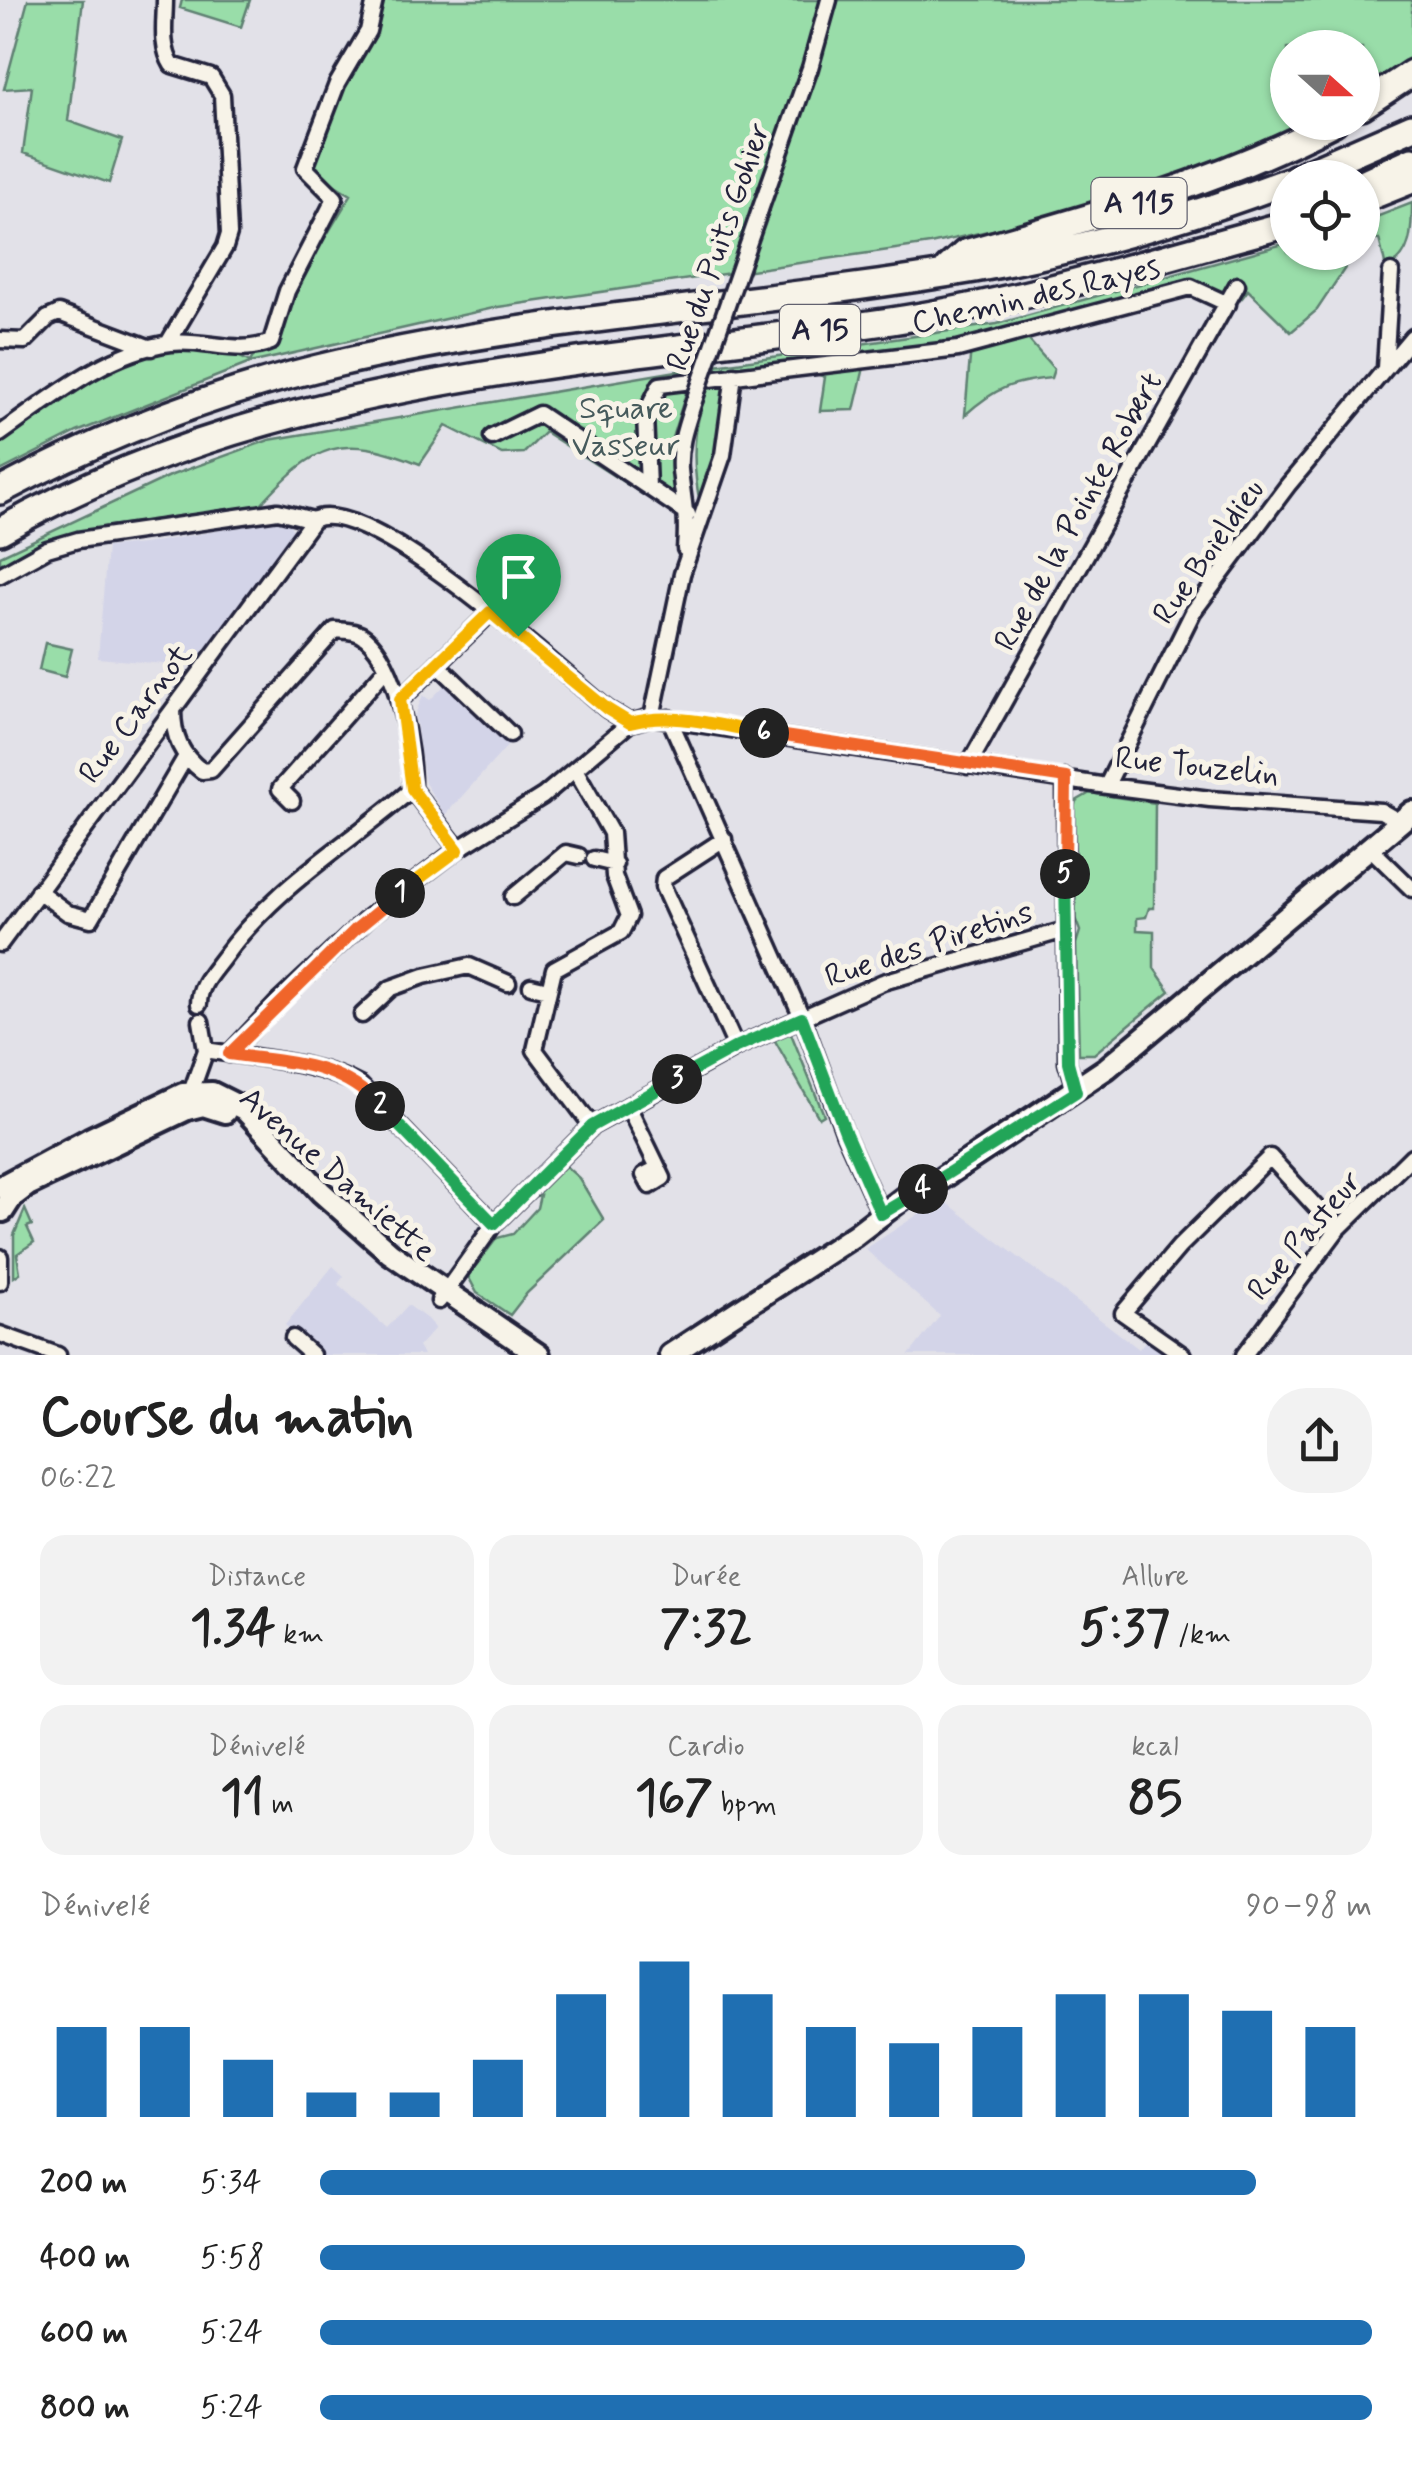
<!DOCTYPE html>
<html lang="fr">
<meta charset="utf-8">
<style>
body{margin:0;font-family:Mynerve,sans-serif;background:#f2f2f2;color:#222;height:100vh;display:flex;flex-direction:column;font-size:38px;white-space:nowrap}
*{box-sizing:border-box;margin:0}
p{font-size:32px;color:#767676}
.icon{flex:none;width:55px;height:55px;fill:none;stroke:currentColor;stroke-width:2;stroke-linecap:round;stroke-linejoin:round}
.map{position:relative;height:1355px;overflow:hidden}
.side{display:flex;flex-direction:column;background:#fff;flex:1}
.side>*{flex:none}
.needle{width:65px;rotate:111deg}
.tools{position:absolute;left:1270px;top:30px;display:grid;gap:20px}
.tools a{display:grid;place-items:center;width:110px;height:110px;border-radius:50%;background:#fff;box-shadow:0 2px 8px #0004;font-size:50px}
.pin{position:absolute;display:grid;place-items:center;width:85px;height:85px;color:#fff;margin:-102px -42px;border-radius:50% 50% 50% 0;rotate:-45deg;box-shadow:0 0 10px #0007}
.pin .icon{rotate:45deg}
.km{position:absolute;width:50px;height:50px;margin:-25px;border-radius:50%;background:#222;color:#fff;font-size:28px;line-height:50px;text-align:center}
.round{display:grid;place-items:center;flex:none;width:105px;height:105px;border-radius:40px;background:#f2f2f2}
.overview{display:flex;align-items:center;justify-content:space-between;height:170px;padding:0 40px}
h1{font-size:55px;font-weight:700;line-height:75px}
.stats{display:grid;grid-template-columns:repeat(3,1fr);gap:15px;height:170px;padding:10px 40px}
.stats div{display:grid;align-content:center;border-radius:25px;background:#f2f2f2;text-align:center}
.stats b{font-size:50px;font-weight:700}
.stats small{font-size:28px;font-weight:400}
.stats p{font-size:28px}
.chart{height:280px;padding:20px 40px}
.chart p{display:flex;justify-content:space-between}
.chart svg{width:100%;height:180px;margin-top:10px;stroke:#1f6fb2;stroke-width:6}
ul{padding:0 40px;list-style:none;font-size:32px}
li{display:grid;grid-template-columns:160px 120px 1fr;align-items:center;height:75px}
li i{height:25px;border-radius:12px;background:#1f6fb2}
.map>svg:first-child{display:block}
</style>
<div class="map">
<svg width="1412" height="1355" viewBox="0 0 1412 1355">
<rect width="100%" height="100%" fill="#e2e1e8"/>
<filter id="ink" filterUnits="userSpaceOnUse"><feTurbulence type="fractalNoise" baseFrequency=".01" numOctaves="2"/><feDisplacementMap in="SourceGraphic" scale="20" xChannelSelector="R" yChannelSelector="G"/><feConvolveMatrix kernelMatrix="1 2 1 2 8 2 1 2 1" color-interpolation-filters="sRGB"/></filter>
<g filter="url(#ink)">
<path fill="#d3d4e8" d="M270,521L288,522L295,534L197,667L98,658L107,547L144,544Z
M446,684L509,744L445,815L425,783L415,715L423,695L430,700Z
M942,1199L1139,1349L1149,1336L1177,1355H909L940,1316L865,1249Z
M333,1266L344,1276L338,1284L387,1328L408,1305L427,1319L435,1328L418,1347L423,1355H319L285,1325Z"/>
<path fill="#99dda9" stroke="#5e8072" stroke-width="2.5" d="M28,0H83L68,121L122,140L109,183L23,153L32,87L4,89Z
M182,0H250L241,27L180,8Z
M372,0H1412V62L1363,94L1362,48H1288V122L1313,123L1150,185L1055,216L930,244L498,307L250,363L77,432L0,471V444L137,351L177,349L184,330L250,362L351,195L308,168Z
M1412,203C1412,230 1412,257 1386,268L1379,239L1363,243V222Z
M1287,243L1288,252L1355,253L1317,310L1291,332L1248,290L1242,298L1201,288L1020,330L1054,369L1051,378C1011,382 995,388 965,415L971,346L865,363L854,410L820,411L825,377L799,368L734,382L701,507C688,451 695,417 716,365L997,324Z
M694,368L670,444L674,496L669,511L545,432L524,453L502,454L446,426L420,464C341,432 315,444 260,505L104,527L60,538L0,566V556L172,475L269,440Z
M45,643L72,649L65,677L39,670Z
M1090,793L1155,803L1154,908H1149L1146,917L1137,918V930L1154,931V968L1170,991L1094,1054H1079L1076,944L1080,931L1075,918L1073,812L1076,801Z
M790,1031L824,1115L819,1118L774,1039Z
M562,1163L579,1178L604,1220L527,1293L510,1315L477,1293L468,1276L497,1238L513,1234L537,1208L540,1195L532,1197Z
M25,1209L32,1225L27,1227L34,1242L17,1254L20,1273L14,1277V1235Z"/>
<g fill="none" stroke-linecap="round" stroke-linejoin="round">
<defs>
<path id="street" d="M165,0C165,22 160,45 172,65L211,77L222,95L229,234L225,247L168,343
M760,210L810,68L829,0
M0,340L25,341L48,318L59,313L151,348
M1385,368L1391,272
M0,434C50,399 107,351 171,343C205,339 239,356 271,342L287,291L335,198L305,168L337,84L368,31L375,0
M492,437L539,414L688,514
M648,487L645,415L660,385L958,349L1191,287L1228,304
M685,549C688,516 683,501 680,470C678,446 687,423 694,401
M0,575L47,549L78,540L278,511L313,520C365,491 562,672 607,709L630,723
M437,664L510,734
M401,699L490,613
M173,710C173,737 181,755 202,771L211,770L335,630C345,631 357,630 366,638C397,664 413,749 412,789C345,847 277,884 223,958C212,973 199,985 199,1004
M652,717L682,574L723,455L734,375
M669,718L802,1017L845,1134L881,1214
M968,766L1237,285
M576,771L611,833L614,876L629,916L621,932L554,969L535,1050L592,1126
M1065,778L1067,1062L1076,1092
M1107,785L1193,612L1288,485L1412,337
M412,789L458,849
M292,801L280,789L386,669
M724,839L664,878L663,887L736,1047
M1370,848L1412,889
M594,859L615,864
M38,891L68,913L91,919L185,758
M513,897L566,853L579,856
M0,944L313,520
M531,986L548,990
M362,1015L391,988L424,976L469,966L508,983
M201,1021L206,1050
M229,1054L277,1003L370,916L458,849L543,796L630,723L652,717L1100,785L1210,799L1381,811L1400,822
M191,1092L206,1050C258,1059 314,1060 361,1086L494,1224
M628,1106L663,1178L650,1186L644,1175L658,1168
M0,1257V1282
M439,1301L494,1224L592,1126L736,1047L883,982L1065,930
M0,1334L58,1355
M293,1338L312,1355
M1183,1355L1123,1313L1179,1247L1270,1157L1337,1230
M1244,1355L1337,1230L1412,1156"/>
<path id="secondary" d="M0,1187L89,1139L183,1094L212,1093L244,1109L321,1192L390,1253L539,1355
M3,1211L12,1197L28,1185L187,1109L203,1105L225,1112
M670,1355L855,1235L906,1196L932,1185L1107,1068L1412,812"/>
<path id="highway" d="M1362,106L1412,73
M1295,178L1412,127
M1362,183L1412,160
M1372,196L1412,180
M948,268L965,253C1092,218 1216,183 1334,122
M0,491C107,434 221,390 339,363C548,315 764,305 975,269C1082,250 1186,219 1288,181
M0,531C272,375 588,364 891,321C1026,301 1156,259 1288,224"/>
</defs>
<use href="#street" stroke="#22223b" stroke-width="21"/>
<use href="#secondary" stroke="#22223b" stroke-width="28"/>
<use href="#highway" stroke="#22223b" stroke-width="32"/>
<use href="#street" stroke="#f7f3e8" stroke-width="14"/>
<use href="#secondary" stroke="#f7f3e8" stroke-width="20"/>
<use href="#highway" stroke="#f7f3e8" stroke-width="25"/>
<defs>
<path id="street-bridge" d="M694,401L760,210"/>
</defs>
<use href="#street-bridge" stroke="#22223b" stroke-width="21" stroke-linecap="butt"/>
<use href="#street-bridge" stroke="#f7f3e8" stroke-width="14"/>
</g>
</g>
<g fill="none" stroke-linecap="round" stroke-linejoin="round" filter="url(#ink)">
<defs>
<path id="split-1" d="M400,893L458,850L412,789L400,699L490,612L518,636"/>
<path id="split-2" d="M380,1106C338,1061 287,1063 229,1054L355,930L400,893"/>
<path id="split-3" d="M380,1106L494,1224L592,1126L677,1079"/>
<path id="split-4" d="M677,1079L736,1047L802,1018L846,1134L881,1214L923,1189"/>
<path id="split-5" d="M923,1189L1076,1092L1068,1062L1065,874"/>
<path id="split-6" d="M764,733L1066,778L1065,874"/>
<path id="split-7" d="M518,636L607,709L630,723C674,711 720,726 764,733"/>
</defs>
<use href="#split-1" stroke="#fff" stroke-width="20"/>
<use href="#split-2" stroke="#fff" stroke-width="20"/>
<use href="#split-3" stroke="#fff" stroke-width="20"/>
<use href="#split-4" stroke="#fff" stroke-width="20"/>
<use href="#split-5" stroke="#fff" stroke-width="20"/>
<use href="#split-6" stroke="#fff" stroke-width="20"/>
<use href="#split-7" stroke="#fff" stroke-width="20"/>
<use href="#split-1" stroke="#f5b400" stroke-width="12"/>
<use href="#split-2" stroke="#f0652b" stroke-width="12"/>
<use href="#split-3" stroke="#22a559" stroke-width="12"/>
<use href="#split-4" stroke="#22a559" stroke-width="12"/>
<use href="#split-5" stroke="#22a559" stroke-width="12"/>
<use href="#split-6" stroke="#f0652b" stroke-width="12"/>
<use href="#split-7" stroke="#f5b400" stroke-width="12"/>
</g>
<g text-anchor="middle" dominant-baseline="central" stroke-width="10" stroke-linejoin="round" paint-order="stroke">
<g fill="#f7f3e8" stroke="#62616f" stroke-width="2.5">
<rect x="1091.5" y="178" width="95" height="50" rx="8"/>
<rect x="780" y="305" width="80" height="50" rx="8"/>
</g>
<g font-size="30" font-weight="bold" fill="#22223b">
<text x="1139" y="203">A 115</text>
<text x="820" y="330">A 15</text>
</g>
<g font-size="32" fill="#22223b" stroke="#f7f3e8">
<text transform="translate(719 247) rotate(-71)">Rue du Puits Gohier</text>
<text transform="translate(1036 296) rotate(-13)">Chemin des Rayes</text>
<text transform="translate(1079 512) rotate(-61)">Rue de la Pointe Robert</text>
<text transform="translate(1209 552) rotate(-55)">Rue Boieldieu</text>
<text transform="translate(136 714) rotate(-53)">Rue Carnot</text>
<text transform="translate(1197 767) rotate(6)">Rue Touzelin</text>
<text transform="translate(929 945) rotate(-18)">Rue des Piretins</text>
<text transform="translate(337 1175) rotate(41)">Avenue Damiette</text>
<text transform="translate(1305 1236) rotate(-50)">Rue Pasteur</text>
</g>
<g font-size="32" fill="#465a5c" stroke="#f7f3e8">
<text x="626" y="409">Square<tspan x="626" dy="37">Vasseur</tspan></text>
</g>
</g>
</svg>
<div class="tools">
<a><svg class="needle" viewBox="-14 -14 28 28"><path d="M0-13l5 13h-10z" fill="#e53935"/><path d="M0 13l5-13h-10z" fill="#767676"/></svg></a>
<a><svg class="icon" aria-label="locate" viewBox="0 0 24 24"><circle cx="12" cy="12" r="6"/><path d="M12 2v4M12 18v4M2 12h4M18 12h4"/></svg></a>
</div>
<div class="pin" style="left:518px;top:636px;background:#1e9e55"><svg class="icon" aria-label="arrive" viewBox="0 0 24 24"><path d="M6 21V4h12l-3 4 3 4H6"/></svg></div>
<b class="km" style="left:400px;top:893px">1</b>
<b class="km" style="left:380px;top:1106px">2</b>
<b class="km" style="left:677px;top:1079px">3</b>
<b class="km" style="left:923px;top:1189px">4</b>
<b class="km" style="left:1065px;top:874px">5</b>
<b class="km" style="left:764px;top:733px">6</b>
</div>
<section class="side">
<div class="overview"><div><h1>Course du matin</h1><p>06:22</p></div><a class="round"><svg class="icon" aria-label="share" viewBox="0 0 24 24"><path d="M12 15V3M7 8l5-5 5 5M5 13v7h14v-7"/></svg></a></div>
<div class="stats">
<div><p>Distance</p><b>1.34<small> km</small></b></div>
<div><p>Durée</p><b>7:32</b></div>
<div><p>Allure</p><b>5:37<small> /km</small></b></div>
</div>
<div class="stats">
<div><p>Dénivelé</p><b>11<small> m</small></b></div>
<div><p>Cardio</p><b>167<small> bpm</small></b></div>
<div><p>kcal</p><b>85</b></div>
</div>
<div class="chart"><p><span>Dénivelé</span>90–98 m</p>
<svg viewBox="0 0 160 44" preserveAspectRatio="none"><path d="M5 44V22M15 44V22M25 44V30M35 44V38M45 44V38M55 44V30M65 44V14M75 44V6M85 44V14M95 44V22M105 44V26M115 44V22M125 44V14M135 44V14M145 44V18M155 44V22"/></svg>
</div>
<ul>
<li><b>200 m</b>5:34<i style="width:89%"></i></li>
<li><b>400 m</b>5:58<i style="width:67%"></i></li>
<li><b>600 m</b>5:24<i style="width:100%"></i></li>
<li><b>800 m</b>5:24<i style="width:100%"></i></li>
</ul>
</section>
